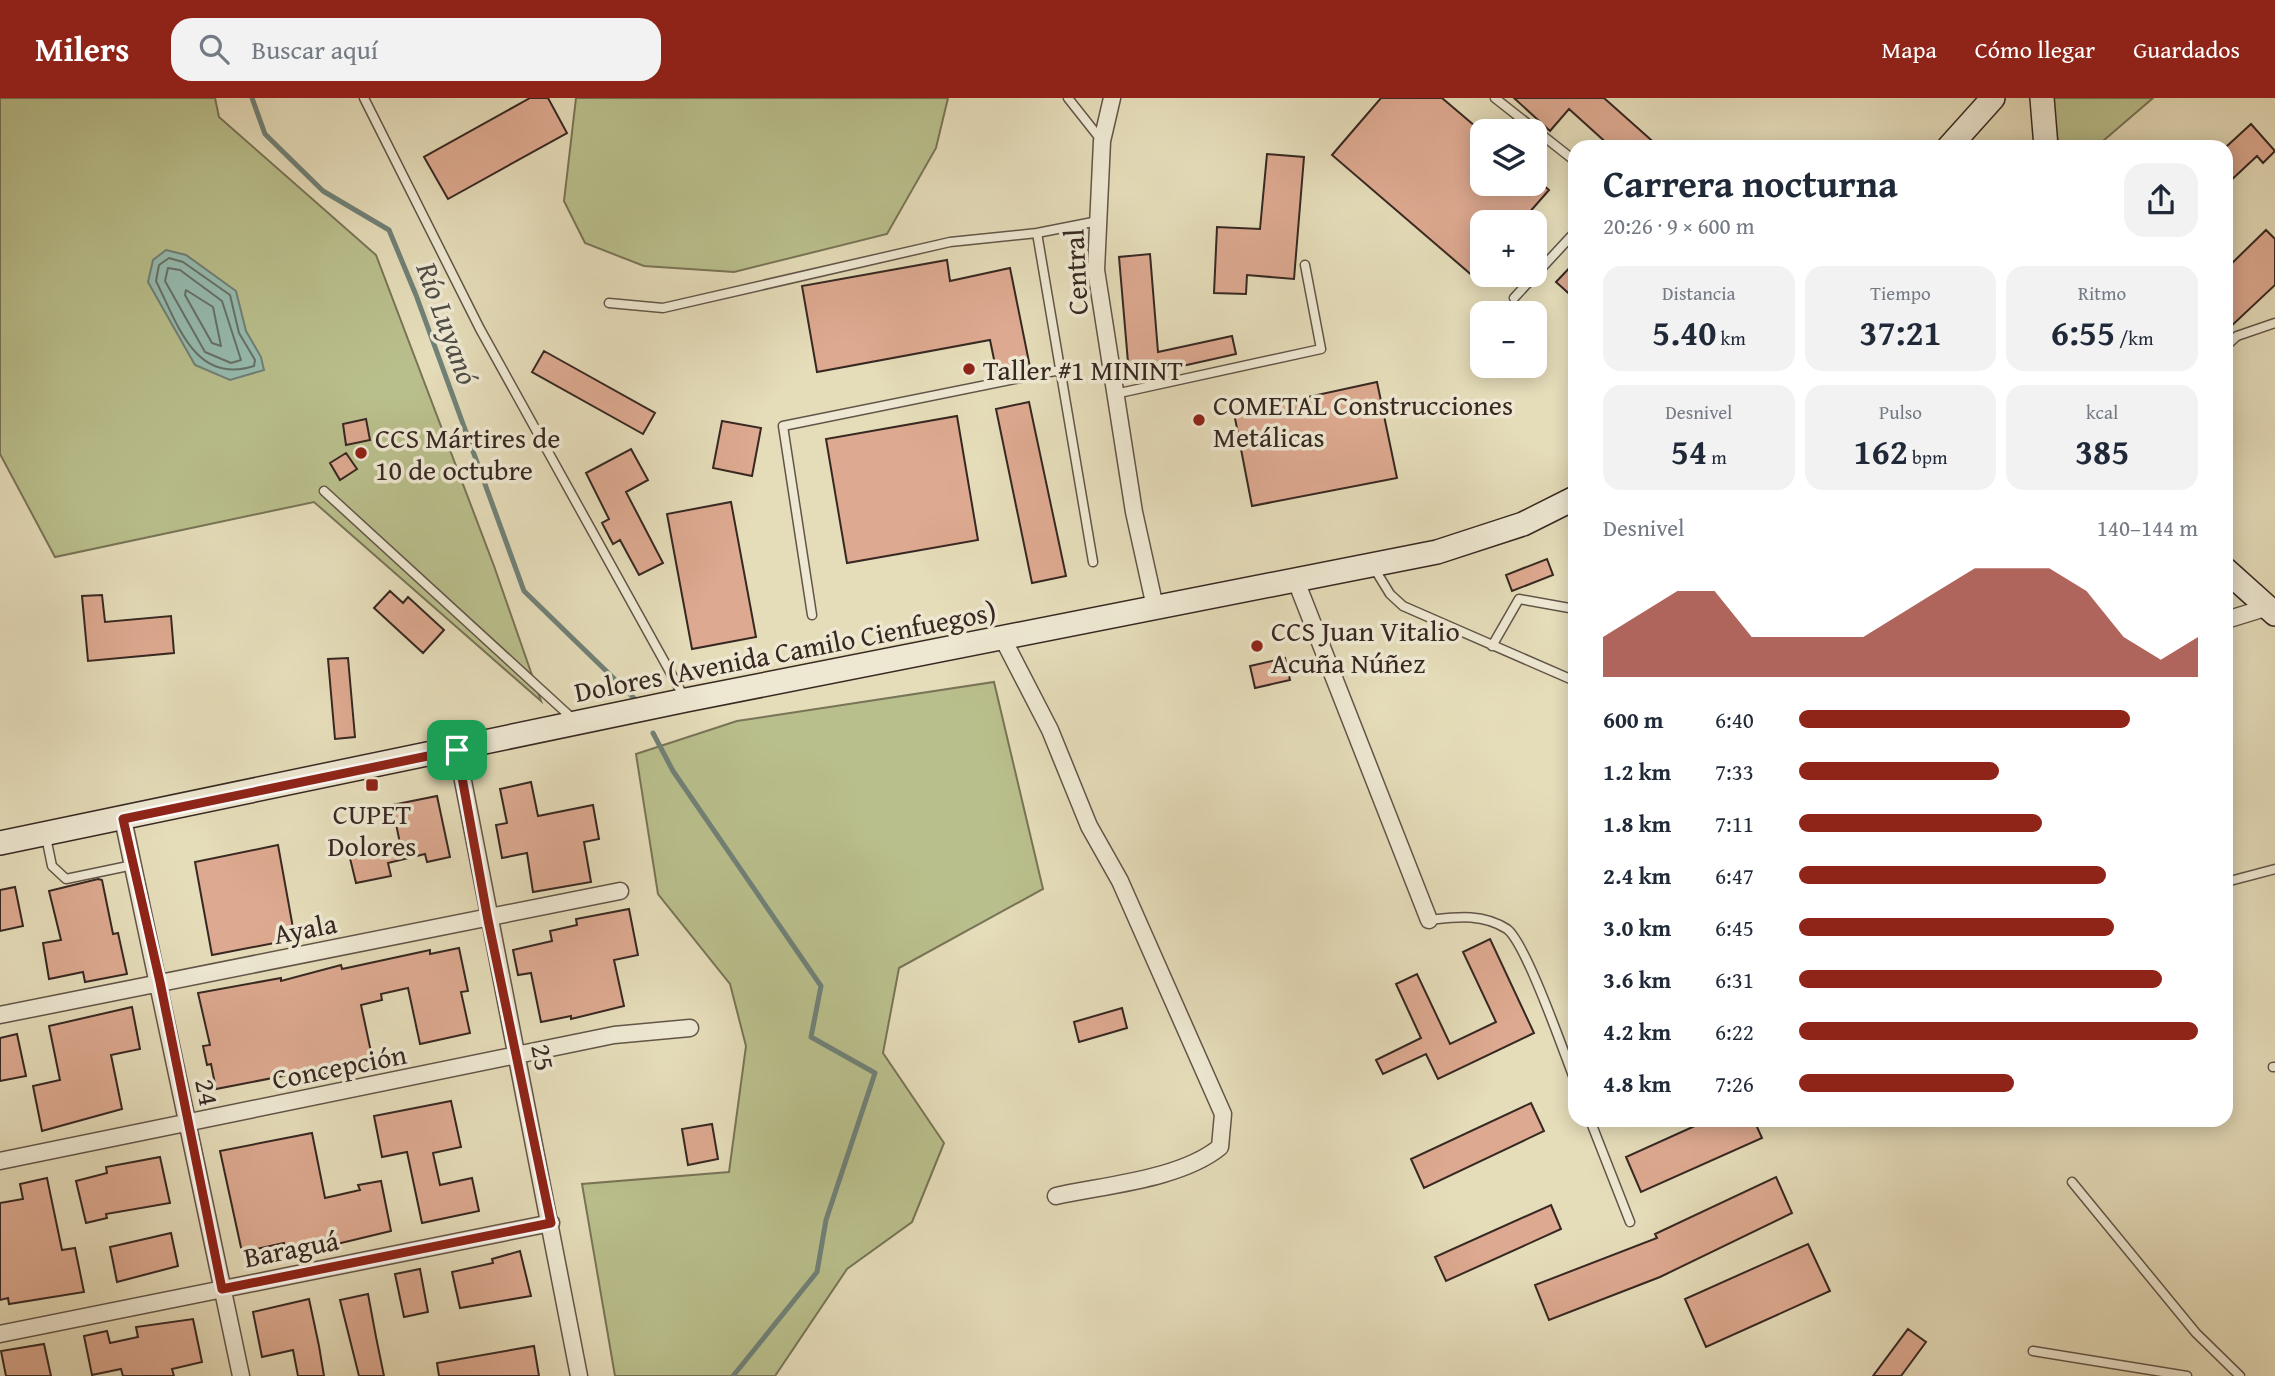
<!DOCTYPE html>
<html lang="es">
<meta charset="utf-8">
<style>
body{margin:0;font-family:"Gentium Book Plus",serif;background:#f2f2f3;color:#1f2937;height:100vh;display:flex;flex-direction:column;font-size:26px;white-space:nowrap}
*{box-sizing:border-box;margin:0}
p{font-size:23px;color:#747a83}
.icon{flex:none;width:38px;height:38px;fill:none;stroke:currentColor;stroke-width:2;stroke-linecap:round;stroke-linejoin:round}
.map{position:relative;flex:1;overflow:hidden}
.side{position:absolute;left:1568px;top:42px;width:665px;height:987px;display:flex;flex-direction:column;background:#fff;border-radius:21px;box-shadow:0 4px 18px #0003}
.side>*{flex:none}
.controls{position:absolute;left:1470px;top:21px;display:grid;gap:14px}
.controls a{display:grid;place-items:center;width:77px;height:77px;border-radius:14px;background:#fff;box-shadow:0 4px 18px #0003;font-size:35px}
.pin{position:absolute;display:grid;place-items:center;width:60px;height:60px;color:#fff;margin:-30px;border-radius:14px;box-shadow:0 4px 10px #0006}
.round{display:grid;place-items:center;flex:none;width:74px;height:74px;border-radius:21px;background:#f2f2f3}
.summary{display:flex;align-items:center;justify-content:space-between;height:119px;padding:0 35px}
h1{font-size:38px;font-weight:800;line-height:52px}
.stats{display:grid;grid-template-columns:repeat(3,1fr);gap:10px;height:119px;padding:7px 35px}
.stats div{display:grid;align-content:center;border-radius:18px;background:#f2f2f3;text-align:center}
.stats b{font-size:35px;font-weight:800}
.stats small{font-size:19px;font-weight:400}
.stats p{font-size:19px}
.chart{height:196px;padding:14px 35px}
.chart p{display:flex;justify-content:space-between}
.chart svg{width:100%;height:126px;margin-top:7px;fill:#8f2418;opacity:.7}
ul{padding:0 35px;list-style:none;font-size:23px}
li{display:grid;grid-template-columns:112px 84px 1fr;align-items:center;height:52px}
li i{height:18px;border-radius:9px;background:#8f2418}
header{display:flex;align-items:center;gap:42px;box-sizing:border-box;height:98px;padding:0 35px;background:#8f2418;color:#fff}
header strong{font-size:33px}
nav{display:flex;gap:38px;margin-inline-start:auto;font-size:24px}
.search{width:490px;height:63px;background:#f2f2f3;display:flex;align-items:center;gap:18px;box-sizing:border-box;padding:0 24px;border-radius:21px;color:#747a83;font-size:26px}
.map>svg:first-child{display:block}
</style>
<header>
<strong>Milers</strong>
<div class="search"><svg class="icon" aria-label="search" viewBox="0 0 24 24"><circle cx="10" cy="10" r="6"/><path d="M15 15l6 6"/></svg>Buscar aquí</div>
<nav><a>Mapa</a><a>Cómo llegar</a><a>Guardados</a></nav>
</header>
<div class="map">
<svg width="2275" height="1278" viewBox="0 0 2275 1278">
<rect width="100%" height="100%" fill="#e5dcb9"/>
<filter id="stains"><feTurbulence type="fractalNoise" baseFrequency=".00286" numOctaves="4"/><feColorMatrix values="0 0 0 0 .2 0 0 0 0 .09 0 0 0 0 .02 0 0 0 .5 -.17"/></filter>
<radialGradient id="worn" r=".72"><stop offset=".6" stop-color="#630" stop-opacity="0"/><stop offset="1" stop-color="#630" stop-opacity=".3"/></radialGradient>
<path fill="#b9bf8c" stroke="#787457" stroke-width="2" d="M0,0H215L219,19L376,157L494,468L541,603L314,404L55,459L0,356Z
M576,0H948L936,50L887,136L734,174L644,168L585,145L564,103Z
M2054,0H2153L2096,49H2059L2052,12Z
M994,584L1043,791L899,870L883,955L944,1045L912,1124L847,1171L775,1278H615L582,1086L729,1074L746,948L730,886L658,796L636,656L737,623Z"/>
<path fill="#96bcb0" stroke="#708177" stroke-width="2" d="M166,152L186,157L236,193L246,233L261,259L264,272L230,282L195,267L148,184L153,162Z"/>
<g fill="none" stroke-linecap="round" stroke-linejoin="round">
<path stroke="#667269" stroke-width="2" d="M169,160L183,164L230,197L239,235L255,262L254,268C195,287 178,227 156,183L159,167Z
M168,170L180,172L222,203L241,262L231,265L205,254L165,183Z
M186,192L213,209L221,248L212,245L185,197Z"/>
<path stroke="#708177" stroke-width="5" d="M252,0L265,36L323,93L389,132L416,197L524,493L634,600
M653,635L673,673L821,888L811,939L875,975L826,1122L817,1174L733,1278"/>
</g>
<path fill="#dda990" stroke="#372822" stroke-width="2" d="M530,0H548L567,35L448,101L424,59Z
M1381,0H1442L1482,34V86H1542L1549,92L1521,124H1482V169L1474,179L1332,57Z
M1514,0H1604L1659,49H1611L1569,11L1550,33Z
M2251,26L2275,53L2263,65L2257,58L2226,87V49Z
M1267,56L1304,59L1294,181L1247,177L1246,196L1214,195L1217,129L1260,131Z
M2266,132L2275,141V187L2226,233V171Z
M1150,156L1158,254L1232,238L1236,256L1160,273L1129,276L1119,159Z
M947,162L950,183L1010,170L1030,269L997,276L990,242L817,274L802,188Z
M1575,164V201L1556,184Z
M544,253L655,315L643,336L532,274Z
M1377,284L1397,380L1252,408L1234,315Z
M1029,304L1066,478L1032,485L996,311Z
M957,318L978,442L847,465L826,341Z
M366,321L370,342L346,347L343,326Z
M722,323L761,330L752,378L713,370Z
M631,351L648,382L626,394L663,465L639,477L620,442L613,446L602,425L609,421L586,375Z
M346,355L357,371L340,382L330,365Z
M731,404L756,539L692,551L667,416Z
M1547,461L1553,477L1512,493L1506,477Z
M390,493L403,505L408,499L444,532L423,555L374,510Z
M102,497L105,524L171,518L174,555L88,563L82,498Z
M348,560L355,639L335,641L328,561Z
M1285,560L1290,582L1255,590L1250,568Z
M531,684L538,718L593,707L599,741L584,744L591,784L533,794L527,755L502,760L496,727L507,725L500,691Z
M437,698L450,759L427,764L425,756L388,765L391,778L356,785L349,756L400,745L392,707Z
M278,747L295,841L212,857L195,764Z
M98,781L102,782L113,836L118,835L127,876L85,884L83,874L49,881L43,845L61,842L49,793Z
M15,789L23,828L0,833V792Z
M629,811L638,857L614,862L624,908L571,921V918L541,924L531,875L518,877L513,852L552,843L550,833L577,827L576,821Z
M1490,841L1534,935L1438,981L1426,956L1383,976L1376,962L1421,940L1396,886L1417,876L1450,946L1496,924L1463,854Z
M459,850L468,893L461,894L470,935L420,946L408,890L381,896L382,902L361,907L374,968L315,977L314,972L216,991L211,966L207,967L203,948L210,947L198,895L281,880V883L341,867L342,871L430,852V856Z
M132,909L140,951L111,957L122,1011L42,1033L33,988L60,982L49,928Z
M1122,910L1127,930L1079,944L1074,924Z
M17,936L26,978L0,983V940Z
M451,1003L461,1049L433,1055L440,1087L472,1080L479,1113L422,1125L407,1054L382,1059L374,1018Z
M1531,1005L1544,1033L1424,1090L1411,1061Z
M1708,1022H1754L1762,1040L1641,1094L1626,1059Z
M712,1026L718,1061L688,1067L682,1031Z
M312,1035L325,1100L360,1092L358,1087L381,1083L391,1133L287,1158L284,1145L242,1154L220,1053Z
M160,1059L170,1105L106,1116L107,1120L86,1125L76,1083L107,1075L106,1069Z
M1776,1079L1792,1115L1660,1179L1549,1222L1535,1187L1657,1140L1655,1136Z
M47,1080L62,1152L75,1150L84,1194L9,1206L8,1200L0,1202V1105L23,1101L20,1086Z
M1551,1107L1561,1131L1446,1183L1435,1159Z
M171,1135L178,1168L117,1184L110,1149Z
M1808,1146L1830,1193L1706,1249L1685,1201Z
M520,1153L531,1198L460,1210L452,1174L493,1165L492,1161Z
M420,1171L428,1214L404,1219L395,1176Z
M368,1196L376,1239L384,1278H359L340,1202Z
M309,1201L319,1248L324,1278H298L293,1252L262,1259L253,1214Z
M193,1221L202,1264L172,1271L174,1278H123L121,1271L92,1277L84,1238L107,1233L110,1245L138,1239L136,1229Z
M1908,1231L1926,1244L1901,1278H1873Z
M44,1246L51,1278H6L1,1253Z
M534,1248L539,1278H439L437,1265Z"/>
<g fill="none" stroke-linecap="round" stroke-linejoin="round">
<defs>
<path id="service" d="M364,0L480,231L684,599
M1068,0L1102,43
M1495,0L1575,63
M1037,135L1093,464
M1514,200L1575,134
M609,205L663,210L950,144L1037,135L1098,123
M2226,248L2237,238L2275,225
M1115,296L1321,251L1305,167
M324,393L573,621
M1374,470L1390,496L1403,508L1575,583
M812,517L783,328L1060,272
M1492,548L1519,501L1575,511
M46,739L52,768L66,781L133,767
M2226,784L2275,771
M1429,822C1456,819 1482,815 1507,831C1526,845 1564,955 1575,983
M2273,969H2275
M1590,1022L1630,1124
M2072,1084L2196,1235L2240,1278
M2033,1253L2187,1278"/>
<path id="minor" d="M1112,0L1102,43L1096,172L1134,414L1155,509
M1296,483L1429,822
M2226,522L2268,509
M1002,539L1050,632L1089,728L1120,783L1223,1016L1220,1049C1181,1081 1106,1087 1056,1098
M457,652L579,1278
M123,721L241,1278
M0,917L620,793
M0,1063L614,937L690,930
M0,1236L551,1125"/>
<path id="secondary" d="M2042,0L2046,49
M1949,49L1993,0
M2226,472L2275,516
M0,745L686,602L1437,454L1523,426L1575,400"/>
</defs>
<use href="#service" stroke="#625548" stroke-width="11"/>
<use href="#minor" stroke="#625548" stroke-width="19"/>
<use href="#secondary" stroke="#372822" stroke-width="26"/>
<use href="#service" stroke="#eee8d2" stroke-width="8"/>
<use href="#minor" stroke="#eee8d2" stroke-width="16"/>
<use href="#secondary" stroke="#eee8d2" stroke-width="23"/>
</g>
<g fill="none" stroke-linecap="round" stroke-linejoin="round">
<defs>
<path id="route" d="M457,652L488,822L551,1125L222,1191L160,884L123,721Z"/>
</defs>
<use href="#route" stroke="#fff" stroke-width="14"/>
<use href="#route" stroke="#8f2418" stroke-width="9"/>
</g>
<g fill="#8f2418" stroke="#eee8d2" stroke-width="2.5">
<circle cx="969" cy="271" r="7"/>
<circle cx="1199" cy="322" r="7"/>
<circle cx="361" cy="355" r="7"/>
<circle cx="1257" cy="548" r="7"/>
<rect x="365" y="680" width="14" height="14" rx="3.5"/>
</g>
<g text-anchor="middle" dominant-baseline="central" stroke-width="7" stroke-linejoin="round" paint-order="stroke">
<g font-size="28" fill="#372822" stroke="#eee8d2">
<text transform="translate(1075 174) rotate(-93)">Central</text>
<text transform="translate(785 553) rotate(-11)">Dolores (Avenida Camilo Cienfuegos)</text>
<text transform="translate(305 830) rotate(-11)">Ayala</text>
<text transform="translate(544 959) rotate(78)">25</text>
<text transform="translate(339 968) rotate(-11)">Concepción</text>
<text transform="translate(208 994) rotate(79)">24</text>
<text transform="translate(291 1150) rotate(-11)">Baraguá</text>
</g>
<g font-size="28" fill="#372822" stroke="#eee8d2" text-anchor="start">
<text x="983" y="271">Taller #1 MININT</text>
<text x="1213" y="306">COMETAL Construcciones<tspan x="1213" dy="32">Metálicas</tspan></text>
<text x="375" y="339">CCS Mártires de<tspan x="375" dy="32">10 de octubre</tspan></text>
<text x="1271" y="532">CCS Juan Vitalio<tspan x="1271" dy="32">Acuña Núñez</tspan></text>
<text x="372" y="715" text-anchor="middle">CUPET<tspan x="372" dy="32">Dolores</tspan></text>
</g>
<g font-size="30" font-style="italic" fill="#4f4d46" stroke="#eee8d2">
<text transform="translate(448 225) rotate(70)">Río Luyanó</text>
</g>
</g>
<rect width="100%" height="100%" filter="url(#stains)"/>
<rect width="100%" height="100%" fill="url(#worn)"/>
</svg>
<div class="controls">
<a><svg class="icon" aria-label="layers" viewBox="0 0 24 24"><path d="M12 4l9 5-9 5-9-5zM3 14l9 5 9-5"/></svg></a>
<a>+</a>
<a>−</a>
</div>
<div class="pin" style="left:457px;top:652px;background:#1e9e55"><svg class="icon" aria-label="arrive" viewBox="0 0 24 24"><path d="M6 21V4h12l-3 4 3 4H6"/></svg></div>
<section class="side">
<div class="summary"><div><h1>Carrera nocturna</h1><p>20:26 · 9 × 600 m</p></div><a class="round"><svg class="icon" aria-label="share" viewBox="0 0 24 24"><path d="M12 15V3M7 8l5-5 5 5M5 13v7h14v-7"/></svg></a></div>
<div class="stats">
<div><p>Distancia</p><b>5.40<small> km</small></b></div>
<div><p>Tiempo</p><b>37:21</b></div>
<div><p>Ritmo</p><b>6:55<small> /km</small></b></div>
</div>
<div class="stats">
<div><p>Desnivel</p><b>54<small> m</small></b></div>
<div><p>Pulso</p><b>162<small> bpm</small></b></div>
<div><p>kcal</p><b>385</b></div>
</div>
<div class="chart"><p><span>Desnivel</span>140–144 m</p>
<svg viewBox="0 0 160 44" preserveAspectRatio="none"><path d="M0 44V30L10 22L20 14L30 14L40 30L50 30L60 30L70 30L80 22L90 14L100 6L110 6L120 6L130 14L140 30L150 38L160 30V44z"/></svg>
</div>
<ul>
<li><b>600 m</b>6:40<i style="width:83%"></i></li>
<li><b>1.2 km</b>7:33<i style="width:50%"></i></li>
<li><b>1.8 km</b>7:11<i style="width:61%"></i></li>
<li><b>2.4 km</b>6:47<i style="width:77%"></i></li>
<li><b>3.0 km</b>6:45<i style="width:79%"></i></li>
<li><b>3.6 km</b>6:31<i style="width:91%"></i></li>
<li><b>4.2 km</b>6:22<i style="width:100%"></i></li>
<li><b>4.8 km</b>7:26<i style="width:54%"></i></li>
</ul>
</section>
</div>
